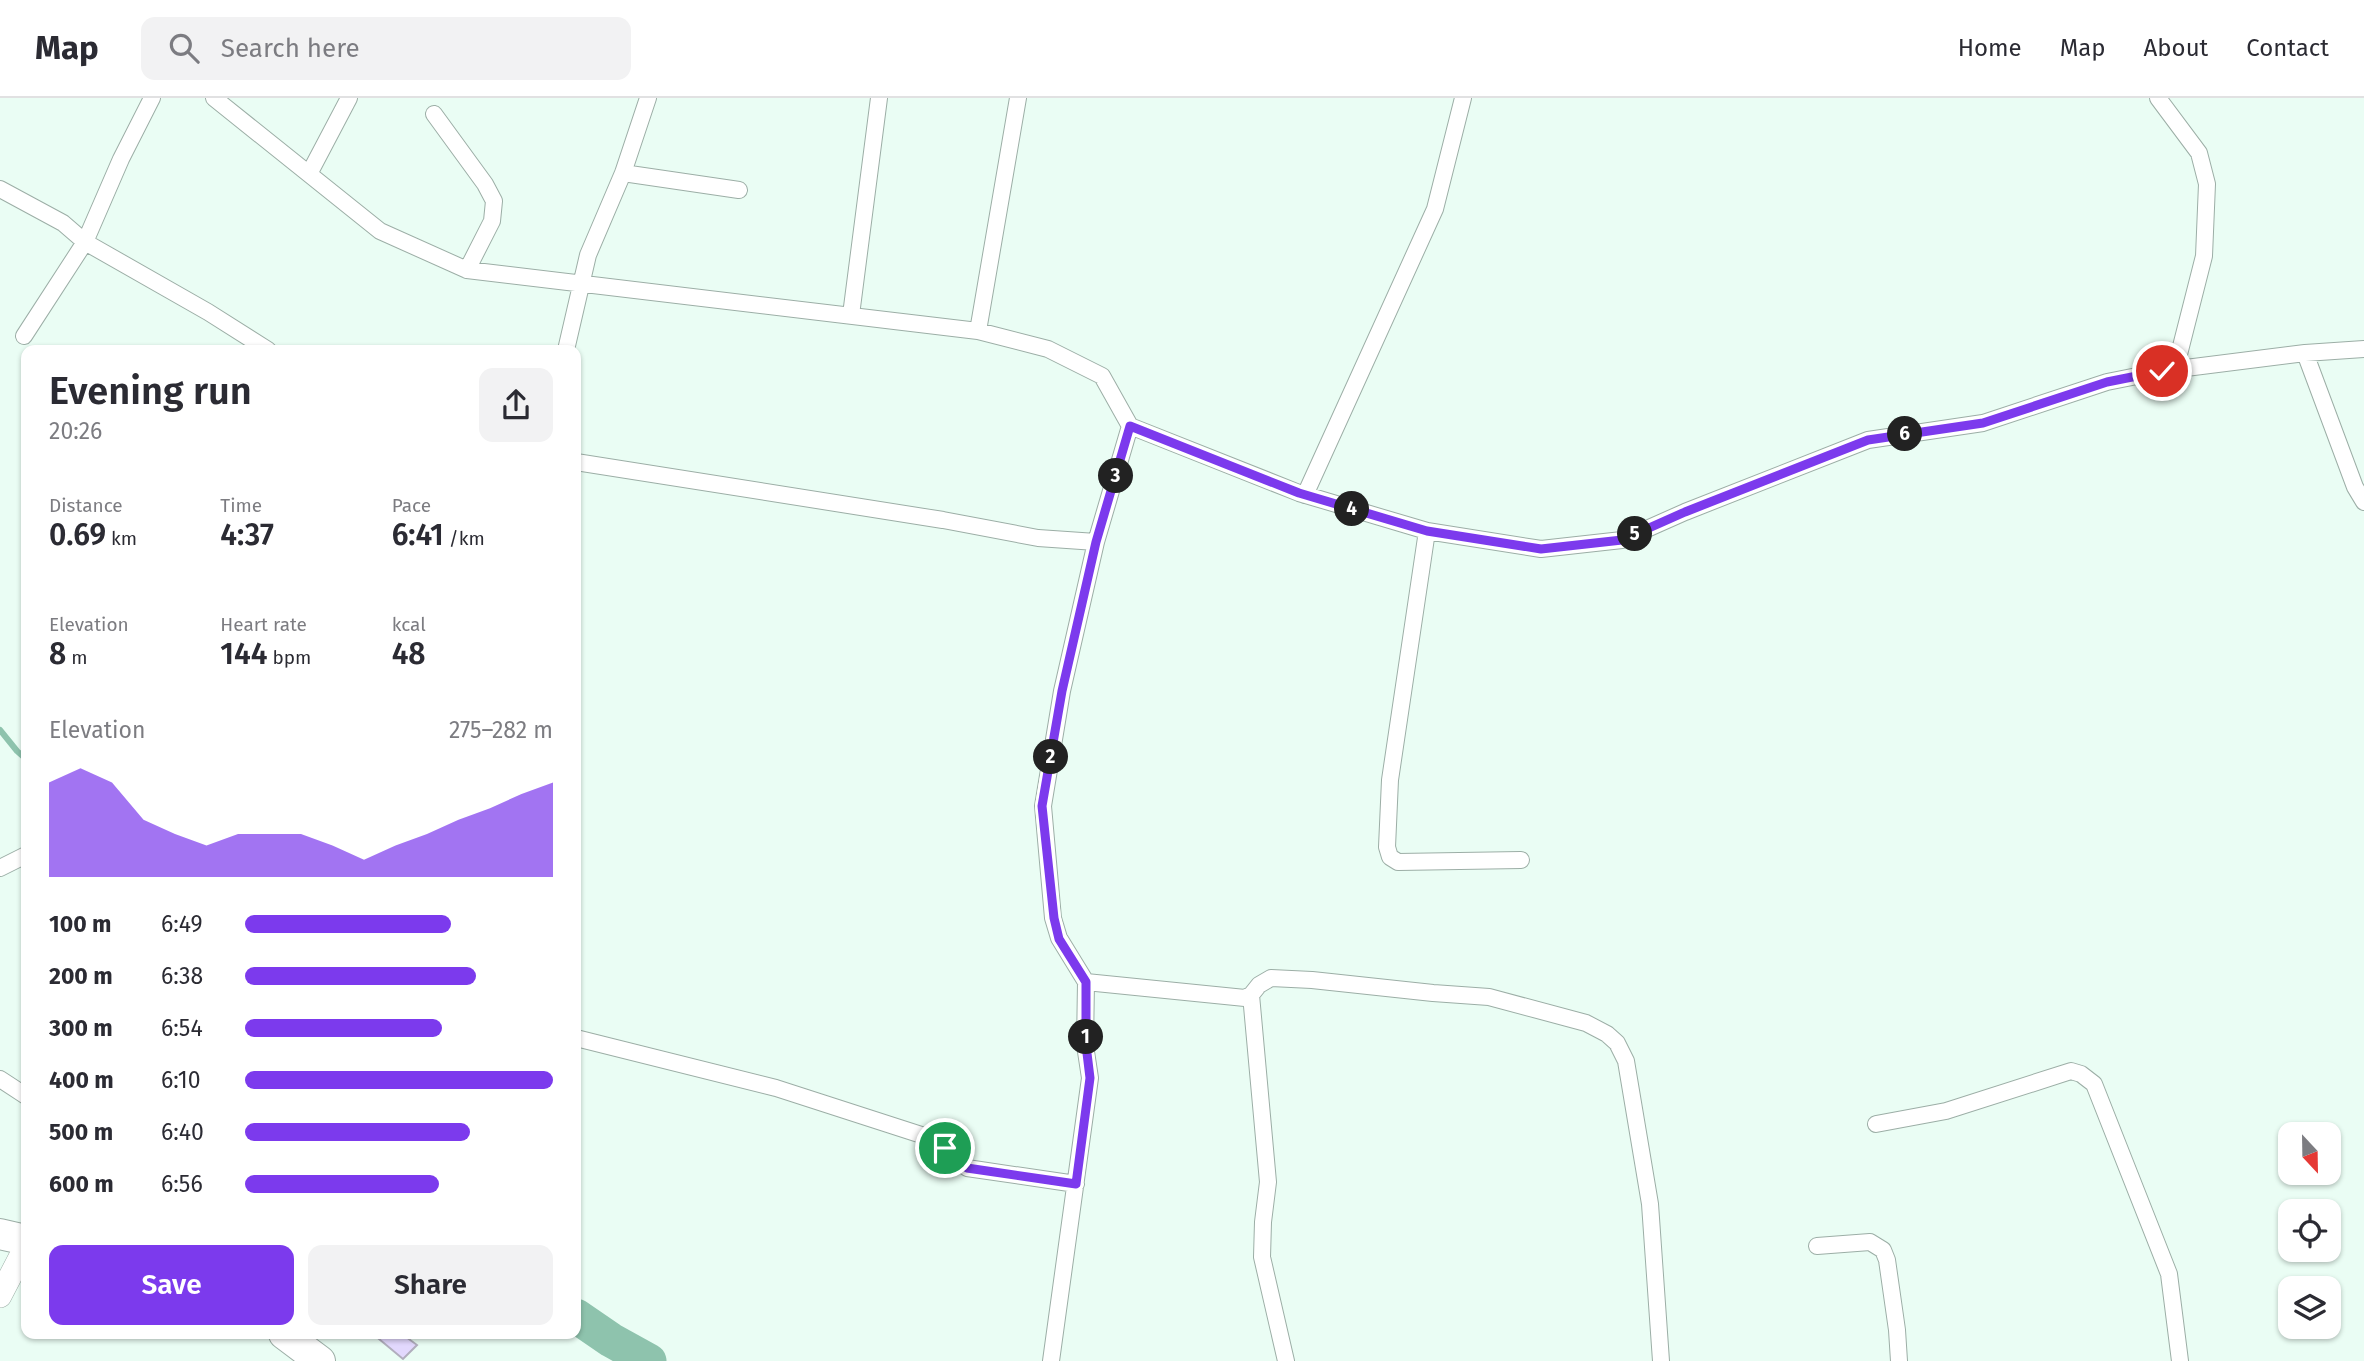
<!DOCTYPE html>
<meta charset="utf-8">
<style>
body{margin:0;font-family:"Fira Sans",sans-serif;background:#f2f2f3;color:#2b2b33;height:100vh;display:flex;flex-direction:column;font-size:26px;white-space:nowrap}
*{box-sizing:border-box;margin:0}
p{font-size:23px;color:#7c7c81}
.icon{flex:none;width:38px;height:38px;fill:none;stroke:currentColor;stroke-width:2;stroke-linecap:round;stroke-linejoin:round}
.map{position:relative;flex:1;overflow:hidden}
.drawer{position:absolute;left:21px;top:247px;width:560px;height:994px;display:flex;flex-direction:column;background:#fff;border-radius:14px;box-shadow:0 2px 5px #0004}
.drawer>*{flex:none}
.needle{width:46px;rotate:158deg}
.fabs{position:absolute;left:2278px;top:1024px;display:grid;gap:14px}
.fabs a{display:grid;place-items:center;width:63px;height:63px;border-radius:14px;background:#fff;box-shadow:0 2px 5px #0004;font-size:35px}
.pin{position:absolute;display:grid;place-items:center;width:60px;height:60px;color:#fff;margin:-30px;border:4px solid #fff;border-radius:50%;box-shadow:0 2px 7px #0007}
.km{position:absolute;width:35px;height:35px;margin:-18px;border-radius:50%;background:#222;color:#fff;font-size:19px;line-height:35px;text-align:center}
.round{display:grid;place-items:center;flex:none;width:74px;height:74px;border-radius:14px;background:#f2f2f3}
.head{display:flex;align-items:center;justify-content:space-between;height:119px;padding:0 28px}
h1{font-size:38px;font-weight:600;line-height:52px}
.metrics{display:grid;grid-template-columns:repeat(3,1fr);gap:10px;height:119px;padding:7px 28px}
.metrics div{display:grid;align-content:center}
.metrics b{font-size:30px;font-weight:600}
.metrics small{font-size:19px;font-weight:400}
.metrics p{font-size:19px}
.chart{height:196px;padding:14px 28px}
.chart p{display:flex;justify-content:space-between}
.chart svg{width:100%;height:126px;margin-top:7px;fill:#7c3aed;opacity:.7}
.action{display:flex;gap:14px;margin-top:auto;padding:14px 28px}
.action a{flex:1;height:80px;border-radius:14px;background:#7c3aed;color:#fff;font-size:28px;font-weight:600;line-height:80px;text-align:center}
.action a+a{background:#f2f2f3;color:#2b2b33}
ul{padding:0 28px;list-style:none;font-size:23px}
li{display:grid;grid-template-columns:112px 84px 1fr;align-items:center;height:52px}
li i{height:18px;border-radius:9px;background:#7c3aed}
header{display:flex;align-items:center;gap:42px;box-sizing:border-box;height:98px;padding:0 35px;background:#fff;border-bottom:2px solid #e1e1e2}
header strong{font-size:33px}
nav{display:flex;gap:38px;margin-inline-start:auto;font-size:24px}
.search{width:490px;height:63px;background:#f2f2f3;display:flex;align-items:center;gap:18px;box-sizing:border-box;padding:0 24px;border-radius:14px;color:#7c7c81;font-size:26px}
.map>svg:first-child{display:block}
</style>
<header>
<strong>Map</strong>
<div class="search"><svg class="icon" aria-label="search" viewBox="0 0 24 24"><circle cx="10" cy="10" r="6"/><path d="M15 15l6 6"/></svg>Search here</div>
<nav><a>Home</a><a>Map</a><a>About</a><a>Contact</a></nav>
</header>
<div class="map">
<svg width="2364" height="1263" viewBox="0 0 2364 1263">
<rect width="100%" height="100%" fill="#eafdf4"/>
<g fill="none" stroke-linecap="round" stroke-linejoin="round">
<path stroke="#8ec3ad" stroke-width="6" d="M0,632L17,653L26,661"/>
<path stroke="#8ec3ad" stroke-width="35" d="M576,1218L611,1242L649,1263"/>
</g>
<path fill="#e2d8fd" stroke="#b1aebd" stroke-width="2" d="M373,1236H402L417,1247L403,1261Z"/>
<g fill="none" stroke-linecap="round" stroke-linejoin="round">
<defs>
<path id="street" d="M214,0L380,133L467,172L978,233L1048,251L1102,278L1130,328L1299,395L1427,433L1541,451L1622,442L1685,414L1868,342L1983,325L2107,284L2162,273L2305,255L2364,251
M2158,0L2199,55L2207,86L2204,158L2175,272
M434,16L485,86L494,103L492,123L467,172
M623,75L739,92
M309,76L349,0
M0,91L63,125L85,144L208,214L268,252
M851,217L879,0
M978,233L1018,0
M24,238L85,144L121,61L152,0
M566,252L588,157L623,75L648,0
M2305,255L2355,389L2364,404
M576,364L943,422L1038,440L1096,444
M1305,397L1435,111L1463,0
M1427,433L1390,682L1387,749L1390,759L1398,764L1521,762
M0,770L26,757
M1086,884L1245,900L1251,897L1259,887L1271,880L1312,882L1433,895L1489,899L1586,925L1607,936L1617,945L1626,963L1650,1106L1661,1263
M1251,897L1268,1084L1263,1124L1262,1159L1286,1263
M576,940L776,990L937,1042L967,1070L1076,1086
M0,981L26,998
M1876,1026L1946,1013L2071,973L2081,976L2094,986L2169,1176L2180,1263
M1817,1148L1870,1144L1883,1152L1887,1162L1897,1232L1899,1263
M1051,1263L1090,980L1085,947L1086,884L1059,840L1053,820L1043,708L1062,593L1096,444L1130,328"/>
<path id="secondary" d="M0,1198L26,1148"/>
<path id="highway" d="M0,1136L26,1142
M284,1236L320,1263"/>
</defs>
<use href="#street" stroke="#9caea6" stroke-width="18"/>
<use href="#secondary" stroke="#9caea6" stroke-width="24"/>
<use href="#highway" stroke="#9caea6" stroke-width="32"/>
<use href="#street" stroke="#fff" stroke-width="16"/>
<use href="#secondary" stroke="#fff" stroke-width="23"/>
<use href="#highway" stroke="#fff" stroke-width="30"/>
</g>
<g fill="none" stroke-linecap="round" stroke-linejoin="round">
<defs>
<path id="route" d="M945,1050L967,1070L1076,1086L1090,980L1086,947V884L1059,841L1054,820L1042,708L1062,593L1096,444L1130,328L1299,395L1427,433L1541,451L1622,442L1685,414L1868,342L1983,325L2107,284L2162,273"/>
</defs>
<use href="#route" stroke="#fff" stroke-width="14"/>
<use href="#route" stroke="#7c3aed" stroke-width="9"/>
</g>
</svg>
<div class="fabs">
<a><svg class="needle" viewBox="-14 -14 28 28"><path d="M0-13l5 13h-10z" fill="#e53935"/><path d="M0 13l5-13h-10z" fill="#7c7c81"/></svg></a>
<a><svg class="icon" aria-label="locate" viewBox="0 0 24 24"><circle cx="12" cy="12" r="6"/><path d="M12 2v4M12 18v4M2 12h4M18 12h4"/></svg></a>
<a><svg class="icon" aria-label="layers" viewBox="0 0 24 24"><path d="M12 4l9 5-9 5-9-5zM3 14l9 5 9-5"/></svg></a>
</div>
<div class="pin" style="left:945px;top:1050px;background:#1e9e55"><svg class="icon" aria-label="arrive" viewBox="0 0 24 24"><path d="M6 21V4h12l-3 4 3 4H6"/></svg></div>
<div class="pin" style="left:2162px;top:273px;background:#d93025"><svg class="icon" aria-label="check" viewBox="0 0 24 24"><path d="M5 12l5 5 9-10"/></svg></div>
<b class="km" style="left:1086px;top:939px">1</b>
<b class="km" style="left:1051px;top:659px">2</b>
<b class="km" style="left:1116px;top:378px">3</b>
<b class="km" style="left:1352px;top:411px">4</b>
<b class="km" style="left:1635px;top:436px">5</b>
<b class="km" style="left:1905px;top:336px">6</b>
<section class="drawer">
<div class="head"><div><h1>Evening run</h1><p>20:26</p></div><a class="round"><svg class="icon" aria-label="share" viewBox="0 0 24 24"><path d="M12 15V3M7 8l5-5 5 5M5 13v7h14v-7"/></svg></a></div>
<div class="metrics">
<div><p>Distance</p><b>0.69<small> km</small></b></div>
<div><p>Time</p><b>4:37</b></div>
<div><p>Pace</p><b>6:41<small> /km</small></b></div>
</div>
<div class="metrics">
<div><p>Elevation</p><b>8<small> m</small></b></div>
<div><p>Heart rate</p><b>144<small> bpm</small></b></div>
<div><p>kcal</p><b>48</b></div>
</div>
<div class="chart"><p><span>Elevation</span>275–282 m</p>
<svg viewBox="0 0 160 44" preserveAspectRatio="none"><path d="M0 44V11L10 6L20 11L30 24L40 29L50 33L60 29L70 29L80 29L90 33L100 38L110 33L120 29L130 24L140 20L150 15L160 11V44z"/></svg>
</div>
<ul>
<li><b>100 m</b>6:49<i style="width:67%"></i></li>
<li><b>200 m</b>6:38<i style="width:75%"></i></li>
<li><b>300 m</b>6:54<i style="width:64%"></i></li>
<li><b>400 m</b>6:10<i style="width:100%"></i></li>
<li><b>500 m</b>6:40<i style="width:73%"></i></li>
<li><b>600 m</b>6:56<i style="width:63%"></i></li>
</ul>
<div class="action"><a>Save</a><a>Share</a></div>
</section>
</div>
